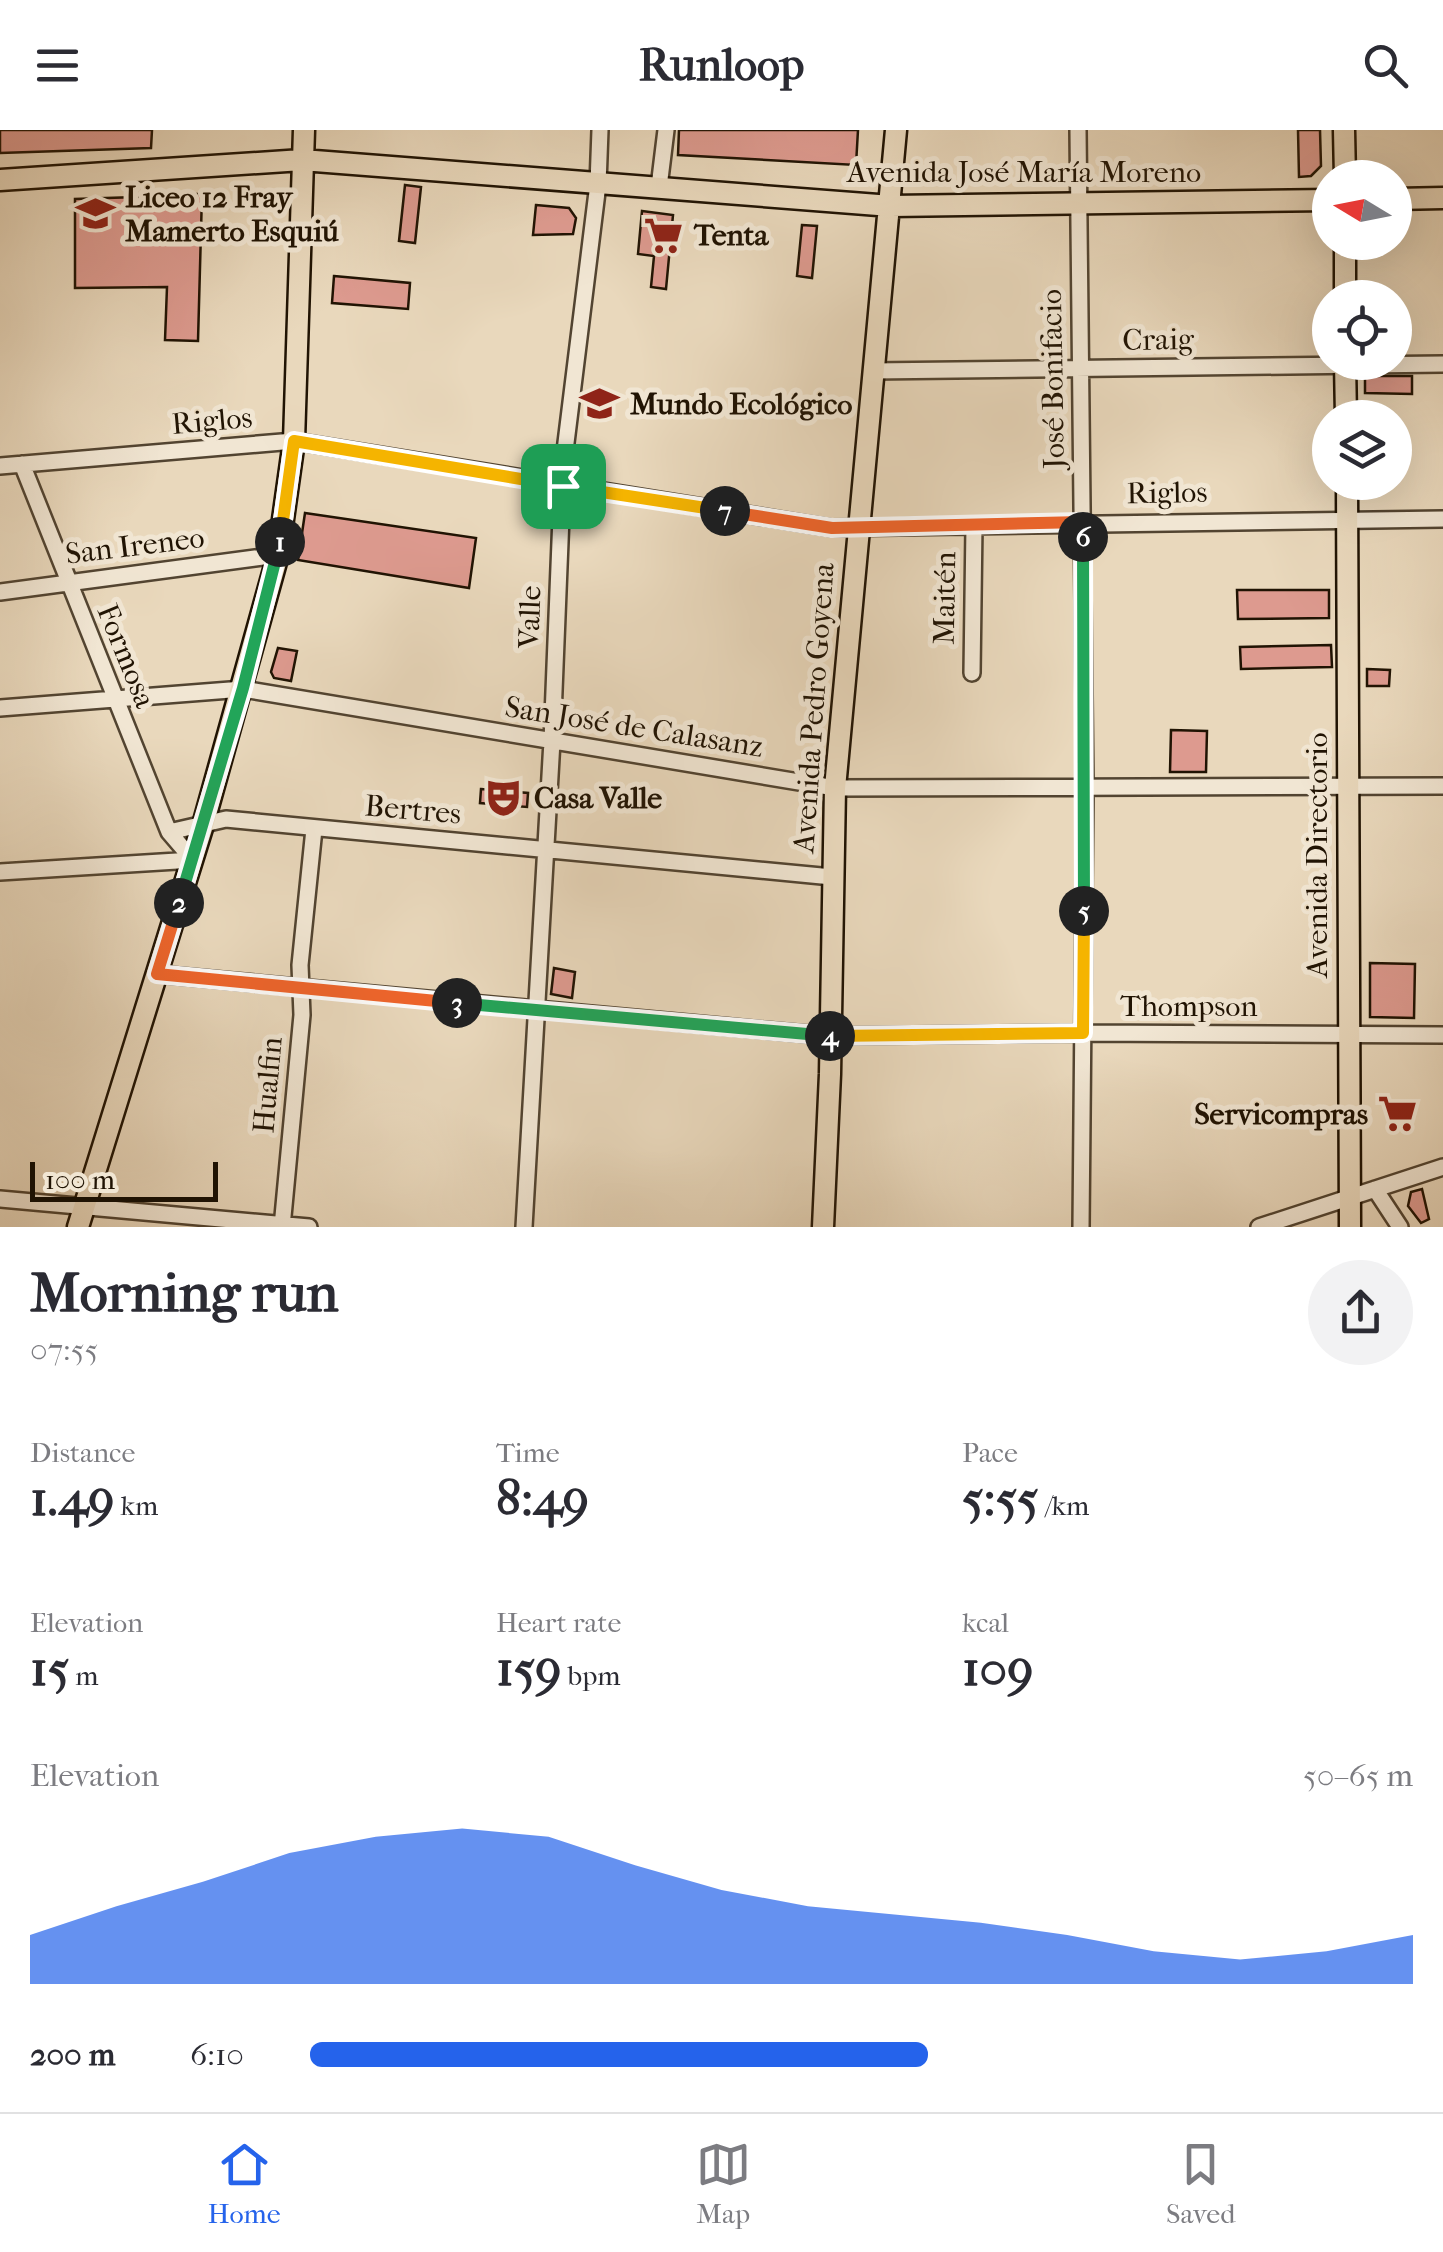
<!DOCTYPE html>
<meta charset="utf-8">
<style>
body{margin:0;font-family:"IM FELL French Canon",serif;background:#f2f2f3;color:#2b2b33;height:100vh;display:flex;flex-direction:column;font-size:38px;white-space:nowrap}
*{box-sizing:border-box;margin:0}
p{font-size:32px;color:#7c7c81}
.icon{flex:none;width:55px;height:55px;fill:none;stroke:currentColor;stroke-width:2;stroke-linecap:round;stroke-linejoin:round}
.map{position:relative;height:1097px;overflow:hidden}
.side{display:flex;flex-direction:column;background:#fff;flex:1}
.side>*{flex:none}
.needle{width:65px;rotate:280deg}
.controls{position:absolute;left:1312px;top:30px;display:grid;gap:20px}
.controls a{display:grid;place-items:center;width:100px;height:100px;border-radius:50%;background:#fff;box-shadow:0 10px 40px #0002;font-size:50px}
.scale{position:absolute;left:30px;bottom:25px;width:188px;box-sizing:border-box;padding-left:10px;border:5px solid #201303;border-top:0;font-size:28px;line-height:35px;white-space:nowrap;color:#201303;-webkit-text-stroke:8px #f1e6d3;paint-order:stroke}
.pin{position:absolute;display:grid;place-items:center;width:85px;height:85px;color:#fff;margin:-42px;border-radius:20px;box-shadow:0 5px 15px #0006}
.km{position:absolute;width:50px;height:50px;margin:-25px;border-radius:50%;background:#222;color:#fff;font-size:28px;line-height:50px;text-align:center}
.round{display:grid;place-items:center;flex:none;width:105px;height:105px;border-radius:52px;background:#f2f2f3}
.headline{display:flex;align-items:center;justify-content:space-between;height:170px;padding:0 30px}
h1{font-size:55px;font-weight:700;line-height:75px}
.figures{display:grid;grid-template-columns:repeat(3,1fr);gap:15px;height:170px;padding:10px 30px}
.figures div{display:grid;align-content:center}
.figures b{font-size:50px;font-weight:700}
.figures small{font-size:28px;font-weight:400}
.figures p{font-size:28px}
.chart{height:280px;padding:20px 30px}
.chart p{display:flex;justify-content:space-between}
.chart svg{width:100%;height:180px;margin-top:10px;fill:#2563eb;opacity:.7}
ul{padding:0 30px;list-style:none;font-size:32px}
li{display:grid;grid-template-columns:160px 120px 1fr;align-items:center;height:75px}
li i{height:25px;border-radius:12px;background:#2563eb}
header{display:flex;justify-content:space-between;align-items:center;height:130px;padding:0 30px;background:#fff;font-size:45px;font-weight:700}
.dock{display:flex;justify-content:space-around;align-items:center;height:140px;border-top:2px solid #e1e1e2;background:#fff;font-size:28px;color:#7c7c81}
.dock a{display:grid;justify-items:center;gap:5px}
.dock .selected{color:#2563eb}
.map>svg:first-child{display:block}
</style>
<header><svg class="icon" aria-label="menu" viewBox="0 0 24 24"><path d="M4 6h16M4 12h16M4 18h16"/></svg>Runloop<svg class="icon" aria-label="search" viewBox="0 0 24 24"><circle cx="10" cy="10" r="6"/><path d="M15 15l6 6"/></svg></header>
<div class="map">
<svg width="1443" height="1097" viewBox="0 0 1443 1097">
<rect width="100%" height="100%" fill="#e9d8bc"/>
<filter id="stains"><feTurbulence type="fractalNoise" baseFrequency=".002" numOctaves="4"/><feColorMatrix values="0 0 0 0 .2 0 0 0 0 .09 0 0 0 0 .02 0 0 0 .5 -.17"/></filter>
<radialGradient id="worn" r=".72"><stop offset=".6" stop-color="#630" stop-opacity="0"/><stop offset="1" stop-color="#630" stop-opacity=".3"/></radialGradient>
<path fill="#dd9a8f" stroke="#201303" stroke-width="2.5" d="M0,0H152L151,18L0,23Z
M679,0H858L856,35L678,25Z
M1298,0H1320L1321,36L1311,46L1299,47Z
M405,55L421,57L415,113L399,111Z
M169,64H202L198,211L165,210L167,157L75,158V69L169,66Z
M536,75L569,78L576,88L573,104L533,105Z
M642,81L673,85L666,159L651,157L654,126L638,124Z
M802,95L817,96L812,148L797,146Z
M334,146L410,153L408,179L332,173Z
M1365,246H1412V264L1365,263Z
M305,383L476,408L469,458L298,430Z
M1237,460H1329V488L1238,489Z
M1331,515L1332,537L1241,539L1240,517Z
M278,518L297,521L291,551L274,548L271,542Z
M1367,539L1390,540L1389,556H1367Z
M1171,600L1207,601L1206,642H1170Z
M481,659L528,663L527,677L480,673Z
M1370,833L1415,834L1414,888L1370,887Z
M554,838L575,842L572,868L551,864Z
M1422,1059L1429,1089L1421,1093L1408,1076L1411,1062Z"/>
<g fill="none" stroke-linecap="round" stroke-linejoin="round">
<defs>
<path id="minor" d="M1078,0L1085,658L1081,1097
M659,57L666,0
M873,241L1443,234
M22,334L169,702L193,730
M0,336L294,311L832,398L1443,389
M0,462L278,425
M972,543L974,395
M0,578L243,559L835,658L1443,656
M169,702L226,689L832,747
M0,742L193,730
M157,844L830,906L1083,903L1443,905
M1375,1059L1400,1097
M0,1069L309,1097
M282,1097L302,885L300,835L314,699
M524,1097L552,611L563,337L598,54L600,0
M1259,1097L1443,1037"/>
<path id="major" d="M1344,0L1345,48
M0,50L302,30L891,76L1330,70
M1395,69L1443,68
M1345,112V168
M1345,232L1346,288
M1347,352L1350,1097
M78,1097L203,695L278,425L294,311L304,0
M823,1097L830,944L835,658L896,0"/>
</defs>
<use href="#minor" stroke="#524431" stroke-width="20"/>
<use href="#major" stroke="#201303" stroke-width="25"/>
<use href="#minor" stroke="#f1e6d3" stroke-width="15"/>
<use href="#major" stroke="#e9d8bc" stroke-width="20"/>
</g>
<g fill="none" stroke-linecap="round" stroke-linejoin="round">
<defs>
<path id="split-1" d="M280,412L294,311L563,356"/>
<path id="split-2" d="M179,773L243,558L280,412"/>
<path id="split-3" d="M179,773L157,844L457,873"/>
<path id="split-4" d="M457,873L830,906"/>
<path id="split-5" d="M830,906L1083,903L1084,781"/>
<path id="split-6" d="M1083,407L1084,781"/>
<path id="split-7" d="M725,381L832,398L1083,392V407"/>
<path id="split-8" d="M563,356L725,381"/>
</defs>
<use href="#split-1" stroke="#fff" stroke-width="20"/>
<use href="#split-2" stroke="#fff" stroke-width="20"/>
<use href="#split-3" stroke="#fff" stroke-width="20"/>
<use href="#split-4" stroke="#fff" stroke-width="20"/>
<use href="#split-5" stroke="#fff" stroke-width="20"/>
<use href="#split-6" stroke="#fff" stroke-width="20"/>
<use href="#split-7" stroke="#fff" stroke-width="20"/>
<use href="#split-8" stroke="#fff" stroke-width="20"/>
<use href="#split-1" stroke="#f5b400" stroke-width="12"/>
<use href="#split-2" stroke="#22a559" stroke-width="12"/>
<use href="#split-3" stroke="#f0652b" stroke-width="12"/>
<use href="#split-4" stroke="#22a559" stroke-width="12"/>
<use href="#split-5" stroke="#f5b400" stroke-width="12"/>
<use href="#split-6" stroke="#22a559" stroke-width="12"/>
<use href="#split-7" stroke="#f0652b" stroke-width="12"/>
<use href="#split-8" stroke="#f5b400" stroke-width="12"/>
</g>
<defs>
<symbol id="school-bare" viewBox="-9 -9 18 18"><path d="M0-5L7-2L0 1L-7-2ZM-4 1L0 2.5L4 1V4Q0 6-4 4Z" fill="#8f2418" stroke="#f1e6d3" stroke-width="2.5" paint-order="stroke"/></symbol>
<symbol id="supermarket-bare" viewBox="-9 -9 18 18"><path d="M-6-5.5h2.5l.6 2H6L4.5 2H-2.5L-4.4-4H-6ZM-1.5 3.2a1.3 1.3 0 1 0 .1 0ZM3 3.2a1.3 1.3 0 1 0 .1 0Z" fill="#8f2418" stroke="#f1e6d3" stroke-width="2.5" paint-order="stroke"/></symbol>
<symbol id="theatre-bare" viewBox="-9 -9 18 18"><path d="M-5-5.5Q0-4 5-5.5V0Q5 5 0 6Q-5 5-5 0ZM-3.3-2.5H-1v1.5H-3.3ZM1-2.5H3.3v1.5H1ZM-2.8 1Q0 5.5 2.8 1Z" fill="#8f2418" stroke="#f1e6d3" stroke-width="2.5" paint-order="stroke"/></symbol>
</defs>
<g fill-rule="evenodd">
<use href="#school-bare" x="68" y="56" width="55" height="55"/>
<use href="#supermarket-bare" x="636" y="78" width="55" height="55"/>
<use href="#school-bare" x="572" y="246" width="55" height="55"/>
<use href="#theatre-bare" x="476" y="640" width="55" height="55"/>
<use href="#supermarket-bare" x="1370" y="956" width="55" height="55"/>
</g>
<g text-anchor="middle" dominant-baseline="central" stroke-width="10" stroke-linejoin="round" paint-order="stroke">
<g font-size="30" fill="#201303" stroke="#f1e6d3">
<text x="1024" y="42">Avenida José María Moreno</text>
<text transform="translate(1158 210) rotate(-1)">Craig</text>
<text transform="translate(1053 249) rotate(-91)">José Bonifacio</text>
<text transform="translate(212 291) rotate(-5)">Riglos</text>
<text transform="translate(1167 363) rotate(-1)">Riglos</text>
<text transform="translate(135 416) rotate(-7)">San Ireneo</text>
<text transform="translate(945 468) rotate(-89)">Maitén</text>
<text transform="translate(530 487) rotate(-88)">Valle</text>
<text transform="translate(126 526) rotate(68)">Formosa</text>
<text transform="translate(814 578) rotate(-86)">Avenida Pedro Goyena</text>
<text transform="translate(634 597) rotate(9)">San José de Calasanz</text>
<text transform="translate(413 680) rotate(5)">Bertres</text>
<text transform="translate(1317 725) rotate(-90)">Avenida Directorio</text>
<text x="1189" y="876">Thompson</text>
<text transform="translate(268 955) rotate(-85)">Hualfin</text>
</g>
<g font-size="30" font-weight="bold" fill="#201303" stroke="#f1e6d3" text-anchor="start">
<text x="125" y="67">Liceo 12 Fray<tspan x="125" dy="34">Mamerto Esquiú</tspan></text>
<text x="694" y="105">Tenta</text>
<text x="630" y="274">Mundo Ecológico</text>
<text x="534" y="668">Casa Valle</text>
<text x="1368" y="984" text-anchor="end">Servicompras</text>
</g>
</g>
<rect width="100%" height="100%" filter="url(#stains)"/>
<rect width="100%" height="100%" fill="url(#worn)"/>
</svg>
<div class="controls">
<a><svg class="needle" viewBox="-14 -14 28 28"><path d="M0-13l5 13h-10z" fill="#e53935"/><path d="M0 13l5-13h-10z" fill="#7c7c81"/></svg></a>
<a><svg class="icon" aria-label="locate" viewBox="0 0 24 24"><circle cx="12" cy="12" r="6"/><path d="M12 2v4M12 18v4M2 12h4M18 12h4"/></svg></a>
<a><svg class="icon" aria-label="layers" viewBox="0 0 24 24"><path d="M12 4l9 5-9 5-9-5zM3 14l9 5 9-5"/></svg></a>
</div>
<div class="scale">100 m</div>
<div class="pin" style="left:563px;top:356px;background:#1e9e55"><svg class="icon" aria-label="arrive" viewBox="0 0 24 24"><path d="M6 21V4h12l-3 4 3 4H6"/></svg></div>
<b class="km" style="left:280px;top:412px">1</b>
<b class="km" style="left:179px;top:773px">2</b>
<b class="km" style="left:457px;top:873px">3</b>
<b class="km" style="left:830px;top:906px">4</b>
<b class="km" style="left:1084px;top:781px">5</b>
<b class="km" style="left:1083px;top:407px">6</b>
<b class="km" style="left:725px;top:381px">7</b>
</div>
<section class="side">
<div class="headline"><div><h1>Morning run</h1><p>07:55</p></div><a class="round"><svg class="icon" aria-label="share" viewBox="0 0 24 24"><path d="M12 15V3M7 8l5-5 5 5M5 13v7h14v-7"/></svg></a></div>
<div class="figures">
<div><p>Distance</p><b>1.49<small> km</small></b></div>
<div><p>Time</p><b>8:49</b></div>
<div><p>Pace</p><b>5:55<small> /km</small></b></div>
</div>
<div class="figures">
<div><p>Elevation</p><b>15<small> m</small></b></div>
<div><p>Heart rate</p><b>159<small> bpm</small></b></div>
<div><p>kcal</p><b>109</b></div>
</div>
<div class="chart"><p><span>Elevation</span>50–65 m</p>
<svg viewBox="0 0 160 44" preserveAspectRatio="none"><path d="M0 44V32L10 25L20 19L30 12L40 8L50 6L60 8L70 15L80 21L90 25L100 27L110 29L120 32L130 36L140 38L150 36L160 32V44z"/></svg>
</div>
<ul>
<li><b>200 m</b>6:10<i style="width:56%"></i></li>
</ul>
</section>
<nav class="dock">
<a class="selected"><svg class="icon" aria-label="home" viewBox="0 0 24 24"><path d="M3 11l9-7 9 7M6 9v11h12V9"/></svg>Home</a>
<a><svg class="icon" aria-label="map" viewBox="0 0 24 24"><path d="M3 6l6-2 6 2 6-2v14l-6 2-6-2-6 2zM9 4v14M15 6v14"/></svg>Map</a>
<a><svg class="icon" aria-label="saved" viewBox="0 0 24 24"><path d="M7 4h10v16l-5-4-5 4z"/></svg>Saved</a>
</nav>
